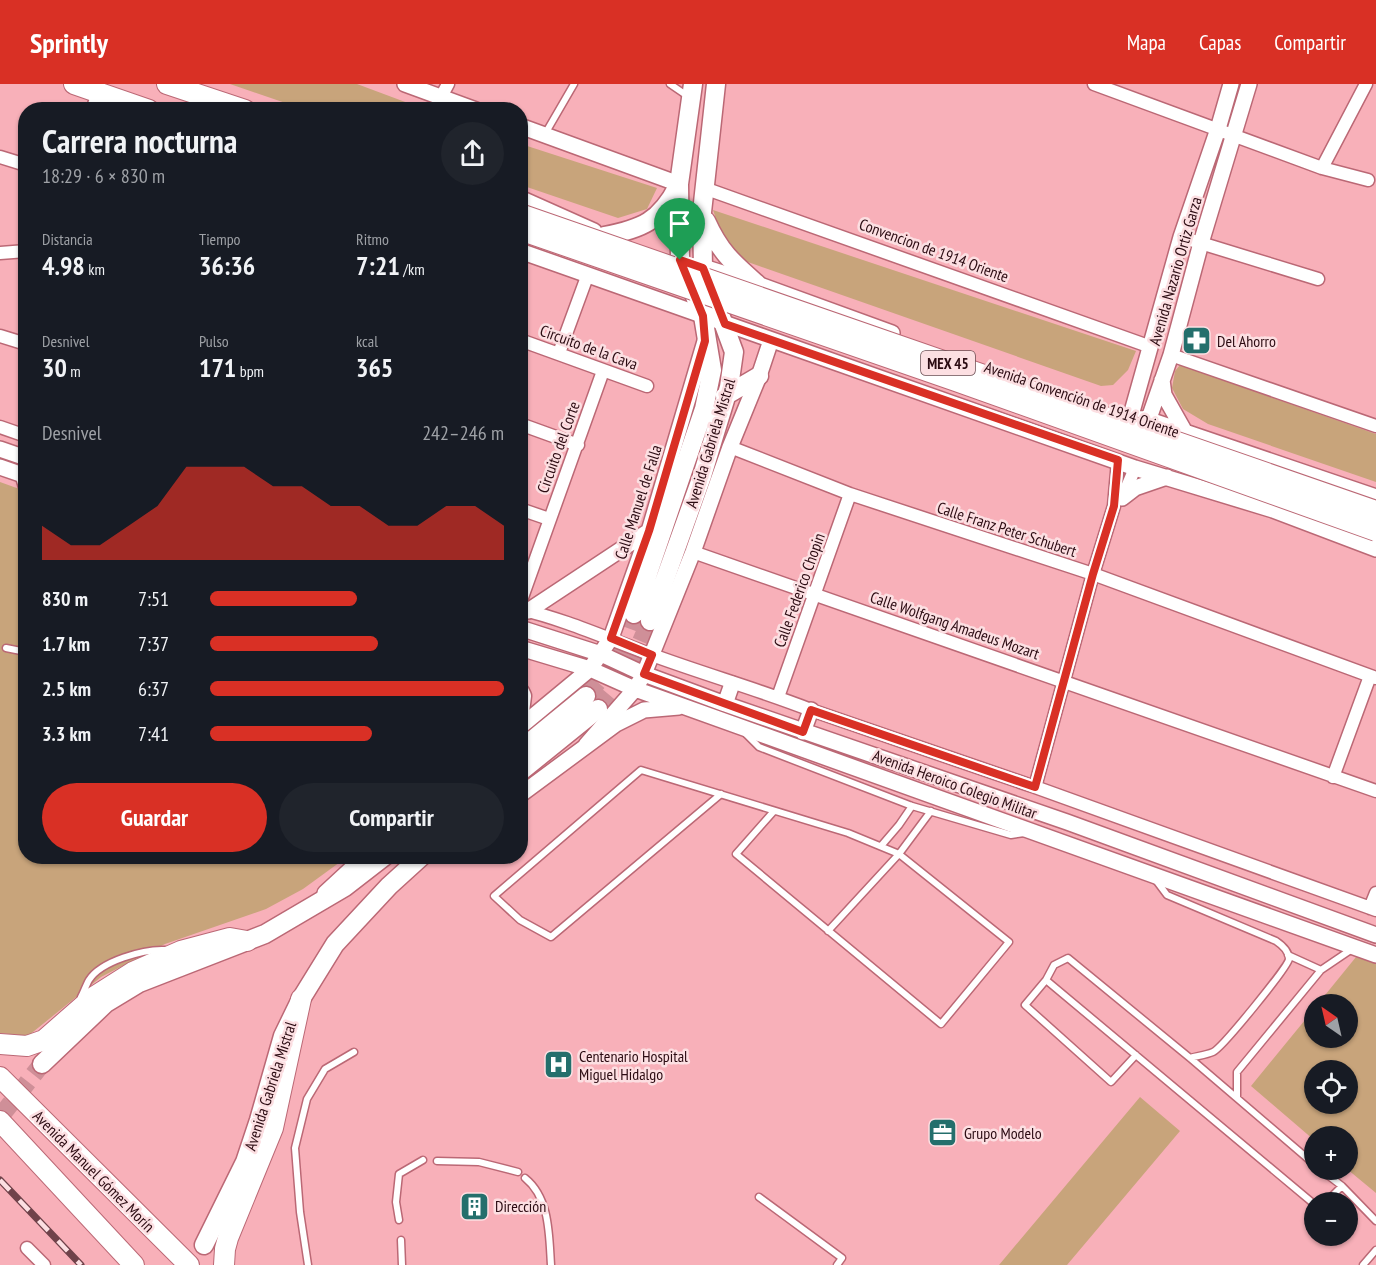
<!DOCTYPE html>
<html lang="es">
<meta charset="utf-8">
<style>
body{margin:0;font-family:"PT Sans Narrow",sans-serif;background:#20242c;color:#f1f3f6;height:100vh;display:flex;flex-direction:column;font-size:22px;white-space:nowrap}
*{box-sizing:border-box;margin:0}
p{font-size:20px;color:#9ea1a6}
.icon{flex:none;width:33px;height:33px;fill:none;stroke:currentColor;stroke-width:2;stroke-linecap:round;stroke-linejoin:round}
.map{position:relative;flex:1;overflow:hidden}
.details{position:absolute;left:18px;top:18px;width:510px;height:762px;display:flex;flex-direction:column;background:#171b24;border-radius:24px;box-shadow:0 2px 4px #0004}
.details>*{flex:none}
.needle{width:39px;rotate:326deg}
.fabs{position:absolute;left:1304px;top:910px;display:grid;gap:12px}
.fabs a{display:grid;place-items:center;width:54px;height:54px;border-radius:50%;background:#171b24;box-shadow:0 2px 4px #0004;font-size:30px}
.pin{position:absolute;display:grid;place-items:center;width:51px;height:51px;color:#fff;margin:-62px -26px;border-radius:50% 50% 50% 0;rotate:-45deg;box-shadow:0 0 6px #0007}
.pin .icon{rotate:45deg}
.round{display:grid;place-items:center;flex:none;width:63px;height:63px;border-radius:32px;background:#20242c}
.head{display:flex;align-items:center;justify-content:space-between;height:102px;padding:0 24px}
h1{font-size:33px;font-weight:800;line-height:45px}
.stats{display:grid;grid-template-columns:repeat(3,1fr);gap:9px;height:102px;padding:6px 24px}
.stats div{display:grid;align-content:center}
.stats b{font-size:26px;font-weight:800}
.stats small{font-size:16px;font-weight:400}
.stats p{font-size:16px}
.chart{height:168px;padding:12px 24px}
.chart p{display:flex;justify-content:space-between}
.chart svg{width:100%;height:108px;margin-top:6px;fill:#d93025;opacity:.7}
.action{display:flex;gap:12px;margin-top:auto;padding:12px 24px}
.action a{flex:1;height:69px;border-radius:36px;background:#d93025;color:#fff;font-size:24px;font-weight:800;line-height:69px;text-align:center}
.action a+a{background:#20242c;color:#f1f3f6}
ul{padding:0 24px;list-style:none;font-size:20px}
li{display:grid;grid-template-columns:96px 72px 1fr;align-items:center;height:45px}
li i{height:15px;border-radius:8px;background:#d93025}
header{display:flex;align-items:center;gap:36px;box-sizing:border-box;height:84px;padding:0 30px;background:#d93025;color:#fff}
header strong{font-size:28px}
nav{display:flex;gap:33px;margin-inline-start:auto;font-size:21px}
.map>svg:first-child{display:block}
</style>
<header>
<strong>Sprintly</strong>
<nav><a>Mapa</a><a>Capas</a><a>Compartir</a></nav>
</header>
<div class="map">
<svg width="1376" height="1181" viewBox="0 0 1376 1181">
<rect width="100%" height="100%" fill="#f8b0b9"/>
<path fill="#c8a47b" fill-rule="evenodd" d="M230,0H357L424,25H303Z
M521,60L657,104L647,125L618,134L521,101Z
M713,126L1136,267L1128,286L1113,301L1101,302L745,177L722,153Z
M1180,281L1376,350V398L1208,340L1183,325L1172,304L1175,287Z
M0,398L25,407L26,772L347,773L303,805L266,825L165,860L101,893L28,952L0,949Z
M1356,873L1376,880V1109L1347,1085V1053H1314V1056L1251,1002L1314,925V954H1347V921H1317ZM1314,987H1347V1020H1314Z
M1140,1013L1180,1047L1067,1181H999Z"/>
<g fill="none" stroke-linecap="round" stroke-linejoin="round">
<path stroke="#cf8f98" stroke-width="18" stroke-dasharray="18 9" stroke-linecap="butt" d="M586,612L617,575L634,530
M598,625L626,592L650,537
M0,1033L42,980"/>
<defs>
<path id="service" d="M670,0L689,13
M545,50L574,0
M18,390L26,417
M6,564L26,568
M746,650L759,663L912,722L1011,751L1024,749
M721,710L551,853L520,836L494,812L641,686L848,749L899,770L1009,858L941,940L736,770L774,727
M881,762L899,741L912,722
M1155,795L1167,811L1276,857C1282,861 1289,867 1289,875C1288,883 1222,964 1213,968C1206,971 1197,972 1190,974
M828,847L899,770L931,727
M1288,871L1321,886
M1046,896L1314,1120
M81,913C84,908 86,901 89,896C101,877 144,865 165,866
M1136,971L1111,998L1025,921L1046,896L1054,881L1068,874L1190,974L1314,1080
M1237,1013V988L1321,886L1352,865
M437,1077L479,1078L518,1088
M1321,1086L1342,1102L1376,1137
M525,1094C550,1114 549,1151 551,1181
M759,1113L842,1174L837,1181
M1325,1119L1342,1102
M399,1136L396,1118L399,1090L423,1076
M401,1156L402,1181
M308,1181L300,1128L295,1064L307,1015L325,985L354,968
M1363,1181L1376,1166"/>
<path id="minor" d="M1094,0L1322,84L1368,96
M441,13L448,0
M92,26L100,4
M0,73L26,81
M1322,84L1366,0
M704,104L1151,263
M1181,153L1318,195
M0,169L26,167
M0,252L26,260
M520,256L647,302
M559,269L588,190
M1171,271L1376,342
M520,340L578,361
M0,343L26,352
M730,363L850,410L1093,490L1376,594
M1122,415L1135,384
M520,425L549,435
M693,468L1376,707
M520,519L603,287
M520,525C567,536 610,556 655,572C707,591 760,606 811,626L1035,703L1376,826
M778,613L850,410
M1333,693L1370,592
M1035,703L1093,490L1114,422L1118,377
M1370,824L1376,809
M27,1164L44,1181"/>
<path id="tertiary" d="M405,0L476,26
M520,42L679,100
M520,114L594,147
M520,167L1135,384L1273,426L1376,465
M697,181L757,200L892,249
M1162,296L1164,311L1186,350
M1121,331L1130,334L1147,335L1376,413
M1128,342L1181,153L1218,45L1231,0
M1146,343L1171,271L1201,159L1249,0
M0,365L26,374
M0,383L26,392
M1122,414L1135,404L1167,393
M528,527L649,447
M520,544L601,570L644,590L725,620L1067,738L1376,851
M520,564L590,585L635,605L1376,871
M725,620L732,600
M520,643L590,585L611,554L649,447L705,257
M803,648L811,626
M586,661L635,605L644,590L693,468L730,363L759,292L771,256
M520,711L616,640L644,626L679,623
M325,809L365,772"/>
<path id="secondary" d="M706,137C720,168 732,178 757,200
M604,152C642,145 660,137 678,102
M725,312L759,292
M634,530L704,325L712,286L703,232L680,176L679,100L693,0
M650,537L702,392L729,303L734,268L703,184L702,128L716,0
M520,608L522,612L520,628
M520,666L586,612
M520,688L598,625
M42,980L106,919L139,899L265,850L345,803L385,772
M204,1161L245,1078L259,1036L283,952L301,915L335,860L389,802L422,772"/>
<path id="primary" d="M74,0L149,26
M167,0L245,26
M0,960L27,962L44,956L92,914L133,888L181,867L230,854L247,857
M0,993L189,1181
M0,1037L134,1181
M224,1181L225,1165L228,1154L273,1044L301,915"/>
</defs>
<use href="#service" stroke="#bb6875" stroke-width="9"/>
<use href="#minor" stroke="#bb6875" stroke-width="15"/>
<use href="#tertiary" stroke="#bb6875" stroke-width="18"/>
<use href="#secondary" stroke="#bb6875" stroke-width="21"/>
<use href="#primary" stroke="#bb6875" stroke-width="22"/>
<use href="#service" stroke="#fff" stroke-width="6"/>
<use href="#minor" stroke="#fff" stroke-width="12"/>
<use href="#tertiary" stroke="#fff" stroke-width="15"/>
<use href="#secondary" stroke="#fff" stroke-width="18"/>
<use href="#primary" stroke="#fff" stroke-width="20"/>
<defs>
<path id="rail" d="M0,1096L81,1181"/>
</defs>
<use href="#rail" stroke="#70424a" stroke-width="7"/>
<use href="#rail" stroke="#fcdfe2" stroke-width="4.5" stroke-dasharray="14" stroke-linecap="butt"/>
<defs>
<path id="primary-bridge" d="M520,130L1376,427
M520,146L956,297L1376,447"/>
</defs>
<use href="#primary-bridge" stroke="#bb6875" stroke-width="22" stroke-linecap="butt"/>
<use href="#primary-bridge" stroke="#fff" stroke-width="20"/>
</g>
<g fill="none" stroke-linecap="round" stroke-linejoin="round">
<defs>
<path id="route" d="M680,176L703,184L725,240L1118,376L1114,422L1093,490L1035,703L811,626L803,648L644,590L652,571L611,554L649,447L705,257L703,232Z"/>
</defs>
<use href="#route" stroke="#fff" stroke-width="12"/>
<use href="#route" stroke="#d93025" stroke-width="8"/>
</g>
<defs>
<symbol id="pharmacy-square" viewBox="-11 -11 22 22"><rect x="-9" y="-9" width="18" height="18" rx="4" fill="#246f6c" stroke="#fcdfe2"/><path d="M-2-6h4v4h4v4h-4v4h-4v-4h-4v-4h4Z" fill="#fff"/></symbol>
<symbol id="hospital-square" viewBox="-11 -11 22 22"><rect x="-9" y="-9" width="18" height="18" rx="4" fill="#246f6c" stroke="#fcdfe2"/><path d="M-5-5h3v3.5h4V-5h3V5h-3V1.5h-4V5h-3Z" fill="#fff"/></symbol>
<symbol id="office-square" viewBox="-11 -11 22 22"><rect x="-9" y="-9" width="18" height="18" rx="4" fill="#246f6c" stroke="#fcdfe2"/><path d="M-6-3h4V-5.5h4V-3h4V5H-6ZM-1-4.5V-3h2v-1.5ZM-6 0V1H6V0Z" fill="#fff"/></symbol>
<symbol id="building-square" viewBox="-11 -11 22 22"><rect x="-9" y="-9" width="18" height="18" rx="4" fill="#246f6c" stroke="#fcdfe2"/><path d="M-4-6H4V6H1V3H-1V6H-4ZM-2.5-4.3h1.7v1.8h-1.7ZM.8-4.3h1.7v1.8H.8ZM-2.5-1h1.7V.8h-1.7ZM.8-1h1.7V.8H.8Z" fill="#fff"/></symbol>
</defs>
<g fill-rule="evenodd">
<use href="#pharmacy-square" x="1180" y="240" width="33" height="33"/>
<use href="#hospital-square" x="542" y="964" width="33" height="33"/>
<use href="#office-square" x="926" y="1032" width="33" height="33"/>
<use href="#building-square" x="458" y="1106" width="33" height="33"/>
</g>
<g text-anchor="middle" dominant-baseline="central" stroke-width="5" stroke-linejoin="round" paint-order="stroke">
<rect fill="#fcdfe2" stroke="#6a4b50" stroke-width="1.5" x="921" y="267" width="54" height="24" rx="4.5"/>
<g font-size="15" font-weight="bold" fill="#2b0b12">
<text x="948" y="279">MEX 45</text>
</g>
<g font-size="16" fill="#2b0b12" stroke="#fcdfe2">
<text transform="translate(934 166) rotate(20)">Convencion de 1914 Oriente</text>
<text transform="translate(1175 187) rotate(-74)">Avenida Nazario Ortiz Garza</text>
<text transform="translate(589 263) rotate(20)">Circuito de la Cava</text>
<text transform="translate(1082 315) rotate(19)">Avenida Convención de 1914 Oriente</text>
<text transform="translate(710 359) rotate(-73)">Avenida Gabriela Mistral</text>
<text transform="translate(558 363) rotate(-70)">Circuito del Corte</text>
<text transform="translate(638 418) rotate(-72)">Calle Manuel de Falla</text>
<text transform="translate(1007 445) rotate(18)">Calle Franz Peter Schubert</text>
<text transform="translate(799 506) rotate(-70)">Calle Federico Chopin</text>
<text transform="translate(955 541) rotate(19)">Calle Wolfgang Amadeus Mozart</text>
<text transform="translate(955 700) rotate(20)">Avenida Heroico Colegio Militar</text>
<text transform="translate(270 1002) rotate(-72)">Avenida Gabriela Mistral</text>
<text transform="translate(94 1087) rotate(45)">Avenida Manuel Gómez Morín</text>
</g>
<g font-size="16" fill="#2b0b12" stroke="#fcdfe2" text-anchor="start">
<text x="1217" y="257">Del Ahorro</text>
<text x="579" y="972">Centenario Hospital<tspan x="579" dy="18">Miguel Hidalgo</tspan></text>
<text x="964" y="1049">Grupo Modelo</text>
<text x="495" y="1122">Dirección</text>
</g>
</g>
</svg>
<div class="fabs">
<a><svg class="needle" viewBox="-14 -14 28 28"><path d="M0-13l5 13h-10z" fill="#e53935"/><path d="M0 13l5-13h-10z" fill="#9ea1a6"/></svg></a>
<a><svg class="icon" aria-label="locate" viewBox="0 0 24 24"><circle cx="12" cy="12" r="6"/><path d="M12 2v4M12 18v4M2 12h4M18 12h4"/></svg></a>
<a>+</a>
<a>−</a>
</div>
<div class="pin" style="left:680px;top:176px;background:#1e9e55"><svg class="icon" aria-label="arrive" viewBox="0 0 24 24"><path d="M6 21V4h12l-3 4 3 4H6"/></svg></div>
<section class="details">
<div class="head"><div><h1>Carrera nocturna</h1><p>18:29 · 6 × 830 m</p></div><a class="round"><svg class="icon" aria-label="share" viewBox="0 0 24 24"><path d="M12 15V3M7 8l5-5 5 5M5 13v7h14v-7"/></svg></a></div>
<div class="stats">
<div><p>Distancia</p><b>4.98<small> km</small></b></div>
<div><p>Tiempo</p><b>36:36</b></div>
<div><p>Ritmo</p><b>7:21<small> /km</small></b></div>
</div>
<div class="stats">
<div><p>Desnivel</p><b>30<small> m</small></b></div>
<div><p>Pulso</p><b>171<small> bpm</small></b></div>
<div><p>kcal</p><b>365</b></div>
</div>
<div class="chart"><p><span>Desnivel</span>242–246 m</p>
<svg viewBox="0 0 160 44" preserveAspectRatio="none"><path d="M0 44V30L10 38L20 38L30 30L40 22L50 6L60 6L70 6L80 14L90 14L100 22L110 22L120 30L130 30L140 22L150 22L160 30V44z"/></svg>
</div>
<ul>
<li><b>830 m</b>7:51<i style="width:50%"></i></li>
<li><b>1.7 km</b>7:37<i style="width:57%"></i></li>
<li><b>2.5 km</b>6:37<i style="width:100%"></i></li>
<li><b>3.3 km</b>7:41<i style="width:55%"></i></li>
</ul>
<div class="action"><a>Guardar</a><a>Compartir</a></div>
</section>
</div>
